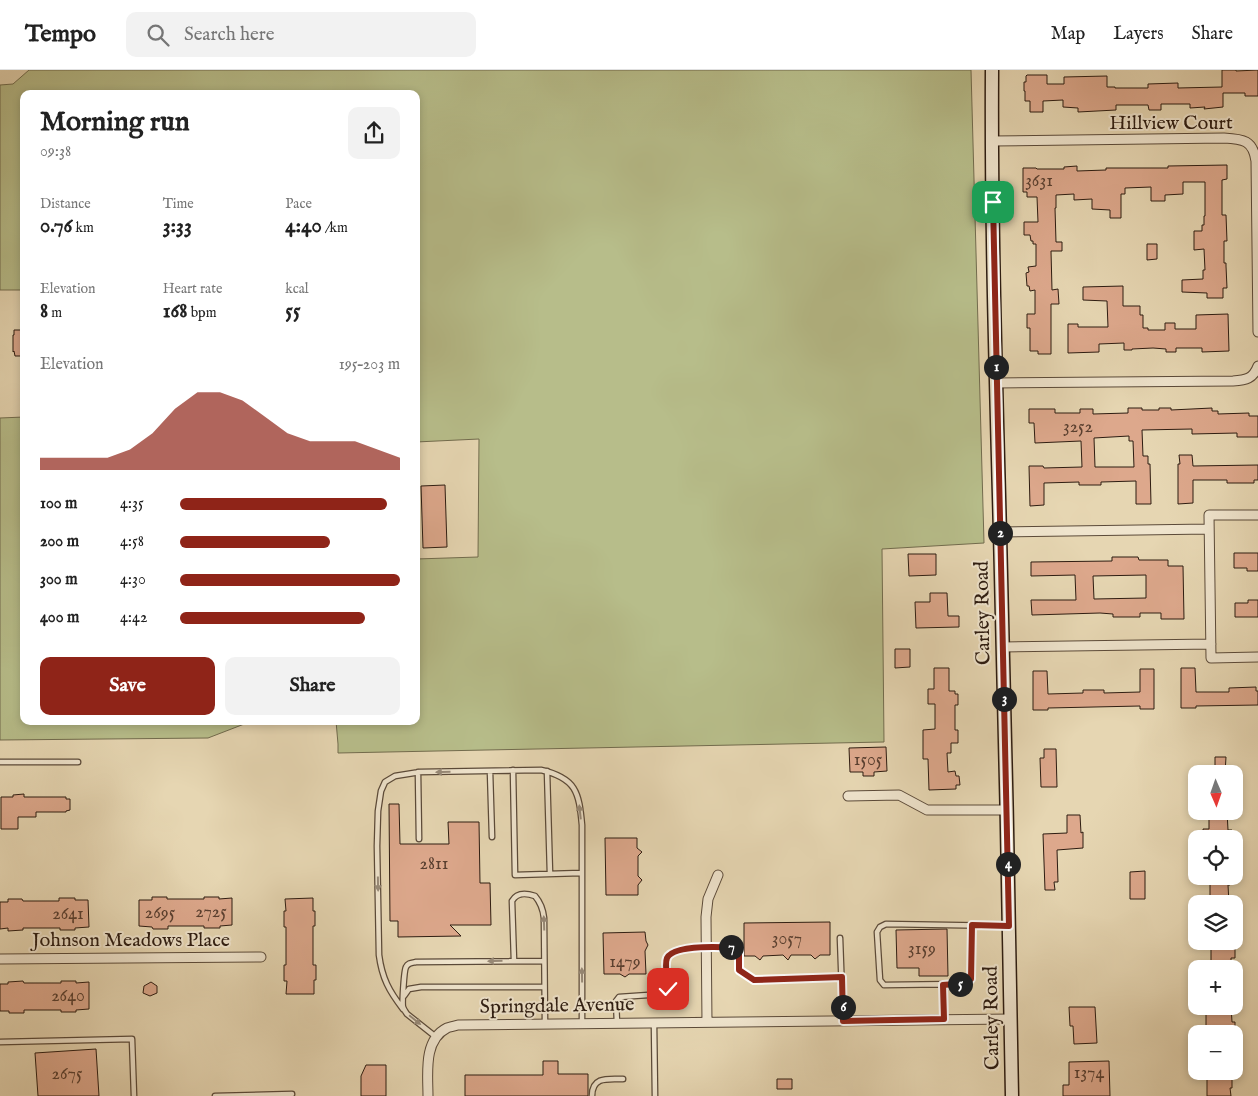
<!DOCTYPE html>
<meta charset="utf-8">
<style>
body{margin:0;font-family:"IM FELL English",serif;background:#f2f2f2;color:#222;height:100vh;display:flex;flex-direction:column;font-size:19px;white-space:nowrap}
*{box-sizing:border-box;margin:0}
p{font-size:16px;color:#767676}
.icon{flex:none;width:28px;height:28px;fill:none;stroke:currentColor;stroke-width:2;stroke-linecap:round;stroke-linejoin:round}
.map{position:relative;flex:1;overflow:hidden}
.details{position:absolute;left:20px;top:20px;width:400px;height:635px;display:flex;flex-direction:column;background:#fff;border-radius:10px;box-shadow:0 2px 8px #0003}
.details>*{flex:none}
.needle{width:32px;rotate:178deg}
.tools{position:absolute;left:1188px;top:695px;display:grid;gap:10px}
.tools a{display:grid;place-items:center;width:55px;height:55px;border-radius:10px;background:#fff;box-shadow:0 2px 8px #0003;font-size:25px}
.pin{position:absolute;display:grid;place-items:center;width:42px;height:42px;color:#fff;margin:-21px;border-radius:10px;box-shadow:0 2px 8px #0006}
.km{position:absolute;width:25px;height:25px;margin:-12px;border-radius:50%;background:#222;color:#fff;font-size:14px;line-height:25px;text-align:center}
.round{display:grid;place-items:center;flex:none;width:52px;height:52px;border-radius:10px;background:#f2f2f2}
.head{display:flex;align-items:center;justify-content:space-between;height:85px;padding:0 20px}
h1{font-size:28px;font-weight:700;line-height:38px}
.figures{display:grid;grid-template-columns:repeat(3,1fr);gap:8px;height:85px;padding:5px 20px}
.figures div{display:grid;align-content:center}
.figures b{font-size:21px;font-weight:700}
.figures small{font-size:14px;font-weight:400}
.figures p{font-size:14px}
.chart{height:140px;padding:10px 20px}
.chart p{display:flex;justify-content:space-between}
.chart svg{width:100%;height:90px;margin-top:5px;fill:#8f2418;opacity:.7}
.action{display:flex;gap:10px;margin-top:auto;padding:10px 20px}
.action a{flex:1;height:58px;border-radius:10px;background:#8f2418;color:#fff;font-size:20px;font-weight:700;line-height:58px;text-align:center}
.action a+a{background:#f2f2f2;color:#222}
ul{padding:0 20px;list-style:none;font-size:16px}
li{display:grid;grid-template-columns:80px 60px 1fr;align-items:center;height:38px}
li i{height:12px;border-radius:6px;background:#8f2418}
header{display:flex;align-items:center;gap:30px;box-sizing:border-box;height:70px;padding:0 25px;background:#fff;border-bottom:1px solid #e0e0e0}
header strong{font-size:24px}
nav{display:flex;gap:28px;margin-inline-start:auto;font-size:18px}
.search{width:350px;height:45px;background:#f2f2f2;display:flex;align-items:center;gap:12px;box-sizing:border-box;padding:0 18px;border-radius:10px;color:#767676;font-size:19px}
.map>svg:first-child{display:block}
</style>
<header>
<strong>Tempo</strong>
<div class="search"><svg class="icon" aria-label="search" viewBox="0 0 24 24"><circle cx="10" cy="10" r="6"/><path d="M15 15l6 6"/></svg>Search here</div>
<nav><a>Map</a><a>Layers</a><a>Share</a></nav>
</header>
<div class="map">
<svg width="1258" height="1026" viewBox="0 0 1258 1026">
<rect width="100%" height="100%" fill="#e6d6b2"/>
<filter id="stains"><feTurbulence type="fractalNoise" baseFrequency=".004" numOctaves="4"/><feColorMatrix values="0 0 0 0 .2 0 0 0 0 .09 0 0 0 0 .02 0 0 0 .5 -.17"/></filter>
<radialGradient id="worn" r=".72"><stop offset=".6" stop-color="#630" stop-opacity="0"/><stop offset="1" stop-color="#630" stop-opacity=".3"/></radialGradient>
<path fill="#b7bd8a" stroke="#726c4e" d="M29,0H971L984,473L882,479L884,672L338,683V674L336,651H416V489L478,487L479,369L416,372V24H24V220H0V15L13,14Z
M24,347V651H252L208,668L0,670V348Z"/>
<path fill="#dda88c" stroke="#2d1c11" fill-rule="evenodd" d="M1222,0H1236V1L1258,0V26H1245V23H1223V37L1204,39L1205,37L1190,38V34H1161V40H1149L1148,35H1116V40L1078,42V38L1063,37V30L1043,31V42H1030V31H1025V21H1024V12H1026V6L1027,5H1047V14H1064V7L1107,6V17H1115V18H1148V14L1178,13V18L1222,17Z
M1227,95V109L1222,110V145H1226L1227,171H1224V193H1226V196L1227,218H1223V228H1207V223L1182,222V210L1203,209V200H1205L1204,179L1194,180V161H1202V155H1204V146H1205V112H1183V124L1165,125V131H1151V117L1125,118V124H1121V148H1110V140L1092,139V129L1074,130V124L1056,125V138H1055L1056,172H1062V181H1051L1052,220L1058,219L1059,234H1051V284H1038V281H1030V258H1027V244H1035V220L1030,221L1029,216H1027L1026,203L1029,202L1028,197L1036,196V174H1033V171H1031L1030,165H1024V152H1038L1037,127H1027V122H1023V98H1036L1037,99H1064V97L1077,96V101L1106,100V98H1168V96Z
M1147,174H1157V189L1147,190Z
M1123,216V236H1140V245H1143V258H1148V260H1165V253H1175V259H1196V245L1228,244L1229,281L1202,282V278H1176V282H1166V279L1153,278L1132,279V280H1124V273L1099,274V282L1068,283V254H1078V257H1108L1107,231L1083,230V217Z
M14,260H24V286H15L14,281L13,282V265H14Z
M1128,338H1142V340H1159V338H1171V340L1212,338V341H1218V344L1249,343V346H1258V367H1237V363L1192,364V359L1142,360L1143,386H1148V394H1150L1151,434H1136V411L1101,412V415H1079V412L1044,413V435L1030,436L1029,396H1043L1044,398L1082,397L1081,371L1035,373L1034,353H1029V339H1055V343H1080V339H1093V344L1128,343ZM1129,366V371H1133L1134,397H1095L1094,368Z
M1179,385H1192L1193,396L1258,395V410H1254V413H1227V410H1193V433L1178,434V394H1180Z
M445,415L447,477L423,478L421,416Z
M1234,483H1258V501H1247V498H1234Z
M908,484H936V505L909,506Z
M1112,487H1138L1139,490H1168V496H1183L1184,549H1161V543H1140V547H1113V544L1100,543L1032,545L1031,530H1076L1075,505L1031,506V492L1112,491ZM1146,505V528L1094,529L1093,506Z
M930,523H947L948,546H959V557L916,558L915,532H930Z
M1248,530H1258V547H1235V533H1248Z
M895,579H910V597L895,598Z
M934,598H949V621H955V624H958V635H955V660H958V673H951V683H947L948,702L955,701L956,706H959L960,715H956V719L929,720L928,689H923V660L935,659V634H928V619H934Z
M1181,598H1195L1196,622H1229V618L1256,617V621H1258V635L1196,636V638H1181Z
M1140,599H1154V639H1140V636L1048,638V640H1033V601H1047L1048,624L1083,623V620H1104V623L1140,622Z
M886,677L887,701L874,702V706H863V702H850L849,678Z
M1044,679H1056L1057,717H1041L1040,688H1044Z
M1215,687H1226L1225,704H1215Z
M24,724V727H66V729H70V740L66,741V742H36V747H18V759H1V727H13V725Z
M389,734H399L400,774H449L448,752H479L480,813H490L491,855H450L461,866L398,867V851H390Z
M1209,741H1227L1228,760H1232V769H1204L1203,759H1209Z
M1067,745H1080L1081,763L1083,762V778L1057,780L1058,812H1054L1055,820H1045L1043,764L1067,763Z
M605,768H637V778L642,782L638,786V806L642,810L638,815V825H606Z
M1145,801V829H1130V802Z
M1210,806H1230V815H1228L1229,834H1210Z
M152,827H167V829H204V827H219V829L232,828V855L220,856V858H204V856H168V859H153L152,857L139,856V830H152Z
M59,828H75V830H88L89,857L75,858V860H60V858H23V860L8,861V858L0,859V832H8V829H22L23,831H59Z
M313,828V841H315V856H313V895H316V910H314V924H286L287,911H284V895H286V857H284V841H286L285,829Z
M830,852V885H820L815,889L811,885H791L788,890L783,885L763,886L760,890L755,886H744V853Z
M947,859L948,906H919V898H897L896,860Z
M645,862L646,871L648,875L645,881L646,904H629L625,907L620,904H604L603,863Z
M1211,871H1230L1231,876H1235V888H1231V899H1211Z
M23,911L24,913H61V911H76V913L89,912V939L76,940V942H61V940H24V943H9V941H0V914H8V912Z
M151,912L157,916V923L150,926L143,923L144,916Z
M1206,936H1231L1232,952H1235V964H1206Z
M1069,937H1095L1097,973L1074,974L1073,956H1070Z
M96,979L99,1026H38L35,983Z
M543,991H558V1004H588V1026H465V1005H543Z
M1109,991L1110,1026H1063V1015H1069V992Z
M366,995H386V1026H361V1006Z
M1207,1001H1232V1018H1230L1231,1026H1207Z
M777,1009H792V1019H777Z"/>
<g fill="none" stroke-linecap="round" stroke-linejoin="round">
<defs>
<path id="lane" d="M0,692H78
M513,700L515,805L581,803
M490,701L492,767
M547,701L550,804
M418,702L419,769
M972,855V903L971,909L966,912L960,914L884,915L880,910L877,862L880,857L886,854L1008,856
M840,868L843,951
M514,891L512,831C517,822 526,823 535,826C541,833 543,839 544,848L545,954
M943,915L944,949
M404,926L409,919L421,917H544
M403,939C389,921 382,908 379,885L377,776L378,741L381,721L385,712L395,706L420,702L541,700C576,708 579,722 582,755V954
M617,953L616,931L619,927L663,924L668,919C668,911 664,895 667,888C674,874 725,877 739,877V900L755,910L842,907
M654,953L655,1026
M436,967L407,944C405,941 404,940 403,937C402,934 404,900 406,897C408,893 411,893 416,892L544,891
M0,972L132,969L134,1026
M215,1026L292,1024
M592,1026C592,1006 608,1009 623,1009"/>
<path id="street" d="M992,71L1224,68C1243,69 1253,70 1256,91L1258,262
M996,313L1233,311C1246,310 1253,309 1258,296
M1258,445H1209L1211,588L1258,587
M1000,462L1209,459
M1003,577L1211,574
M848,726L899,725L927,740H1007
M0,889L261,887
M707,952L706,847L708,829L718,805
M428,1026C428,1004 423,970 447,958C450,957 454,956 458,955L1011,949"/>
<path id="secondary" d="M992,0C991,155 996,309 1000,464C1005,651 1009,839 1012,1026"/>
</defs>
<use href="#lane" stroke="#5b4a39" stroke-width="7"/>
<use href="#street" stroke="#5b4a39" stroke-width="11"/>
<use href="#secondary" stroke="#2d1c11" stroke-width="15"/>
<use href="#lane" stroke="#efe4cd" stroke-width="4.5"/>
<use href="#street" stroke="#efe4cd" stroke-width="9"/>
<use href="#secondary" stroke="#efe4cd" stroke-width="12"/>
</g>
<defs><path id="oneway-solid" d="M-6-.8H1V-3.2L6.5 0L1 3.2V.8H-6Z" transform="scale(1.25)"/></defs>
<g fill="#988a78">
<use href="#oneway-solid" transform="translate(443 702) rotate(179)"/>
<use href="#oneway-solid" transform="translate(580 742) rotate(-96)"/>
<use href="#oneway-solid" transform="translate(378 814) rotate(89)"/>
<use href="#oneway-solid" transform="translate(544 853) rotate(-92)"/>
<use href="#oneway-solid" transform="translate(495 891) rotate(179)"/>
<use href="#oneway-solid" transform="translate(582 905) rotate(-91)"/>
<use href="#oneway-solid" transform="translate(415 950) rotate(39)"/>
</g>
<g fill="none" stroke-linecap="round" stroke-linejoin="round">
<defs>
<path id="route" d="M668,919C668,911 664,895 667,888C674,874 725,877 739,878V900L754,910L842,907L843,951L944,949L943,915C953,914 962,915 971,909L972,855L1009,856L993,132"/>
</defs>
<use href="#route" stroke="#fff" stroke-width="10"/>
<use href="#route" stroke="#8f2418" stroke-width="6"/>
</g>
<g text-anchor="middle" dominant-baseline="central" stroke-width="4" stroke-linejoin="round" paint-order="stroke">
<g font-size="18" fill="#593f30">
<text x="1039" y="111">3631</text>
<text x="1078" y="357">3252</text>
<text x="868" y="690">1505</text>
<text x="434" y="794">2811</text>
<text x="211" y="842">2725</text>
<text x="160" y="843">2695</text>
<text x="68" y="844">2641</text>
<text x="787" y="869">3057</text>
<text x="922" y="879">3159</text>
<text x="625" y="892">1479</text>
<text x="68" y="926">2640</text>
<text x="1089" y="1003">1374</text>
<text x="67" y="1004">2675</text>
</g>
<g font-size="20" fill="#2d1c11" stroke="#efe4cd">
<text x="1171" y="53">Hillview Court</text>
<text transform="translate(983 543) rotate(-91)">Carley Road</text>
<text x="131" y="870">Johnson Meadows Place</text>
<text transform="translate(557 936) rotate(-1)">Springdale Avenue</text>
<text transform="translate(992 948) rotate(-91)">Carley Road</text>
</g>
</g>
<rect width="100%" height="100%" filter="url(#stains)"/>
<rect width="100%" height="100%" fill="url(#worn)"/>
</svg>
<div class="tools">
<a><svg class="needle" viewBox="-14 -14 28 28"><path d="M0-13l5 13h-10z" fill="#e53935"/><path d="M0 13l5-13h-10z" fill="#767676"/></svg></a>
<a><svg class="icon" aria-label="locate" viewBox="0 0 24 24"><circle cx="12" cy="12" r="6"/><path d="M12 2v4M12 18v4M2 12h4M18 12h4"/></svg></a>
<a><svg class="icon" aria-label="layers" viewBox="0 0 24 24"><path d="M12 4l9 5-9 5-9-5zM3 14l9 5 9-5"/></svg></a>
<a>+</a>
<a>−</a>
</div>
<div class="pin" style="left:993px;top:132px;background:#1e9e55"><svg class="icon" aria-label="arrive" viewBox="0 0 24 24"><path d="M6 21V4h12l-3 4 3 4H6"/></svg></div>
<div class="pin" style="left:668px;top:919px;background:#d93025"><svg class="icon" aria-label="check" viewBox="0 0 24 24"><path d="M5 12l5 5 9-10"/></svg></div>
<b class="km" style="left:996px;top:297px">1</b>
<b class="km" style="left:1000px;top:463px">2</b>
<b class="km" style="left:1004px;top:629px">3</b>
<b class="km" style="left:1008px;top:794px">4</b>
<b class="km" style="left:960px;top:914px">5</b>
<b class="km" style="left:843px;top:937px">6</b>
<b class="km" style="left:731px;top:877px">7</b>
<section class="details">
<div class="head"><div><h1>Morning run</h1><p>09:38</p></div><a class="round"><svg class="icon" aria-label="share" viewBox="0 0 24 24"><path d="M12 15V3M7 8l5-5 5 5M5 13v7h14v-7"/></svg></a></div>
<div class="figures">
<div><p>Distance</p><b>0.76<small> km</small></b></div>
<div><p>Time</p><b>3:33</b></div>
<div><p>Pace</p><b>4:40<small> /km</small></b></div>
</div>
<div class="figures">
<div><p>Elevation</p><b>8<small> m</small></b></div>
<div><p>Heart rate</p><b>168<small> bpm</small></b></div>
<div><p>kcal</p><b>55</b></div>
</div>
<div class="chart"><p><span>Elevation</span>195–203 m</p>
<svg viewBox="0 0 160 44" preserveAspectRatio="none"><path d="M0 44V38L10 38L20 38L30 38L40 34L50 26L60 14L70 6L80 6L90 10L100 18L110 26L120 30L130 30L140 30L150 34L160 38V44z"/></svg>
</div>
<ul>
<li><b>100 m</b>4:35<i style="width:94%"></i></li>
<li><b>200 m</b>4:58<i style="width:68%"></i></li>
<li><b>300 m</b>4:30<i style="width:100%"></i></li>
<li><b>400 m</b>4:42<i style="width:84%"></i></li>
</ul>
<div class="action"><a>Save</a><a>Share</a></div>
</section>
</div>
